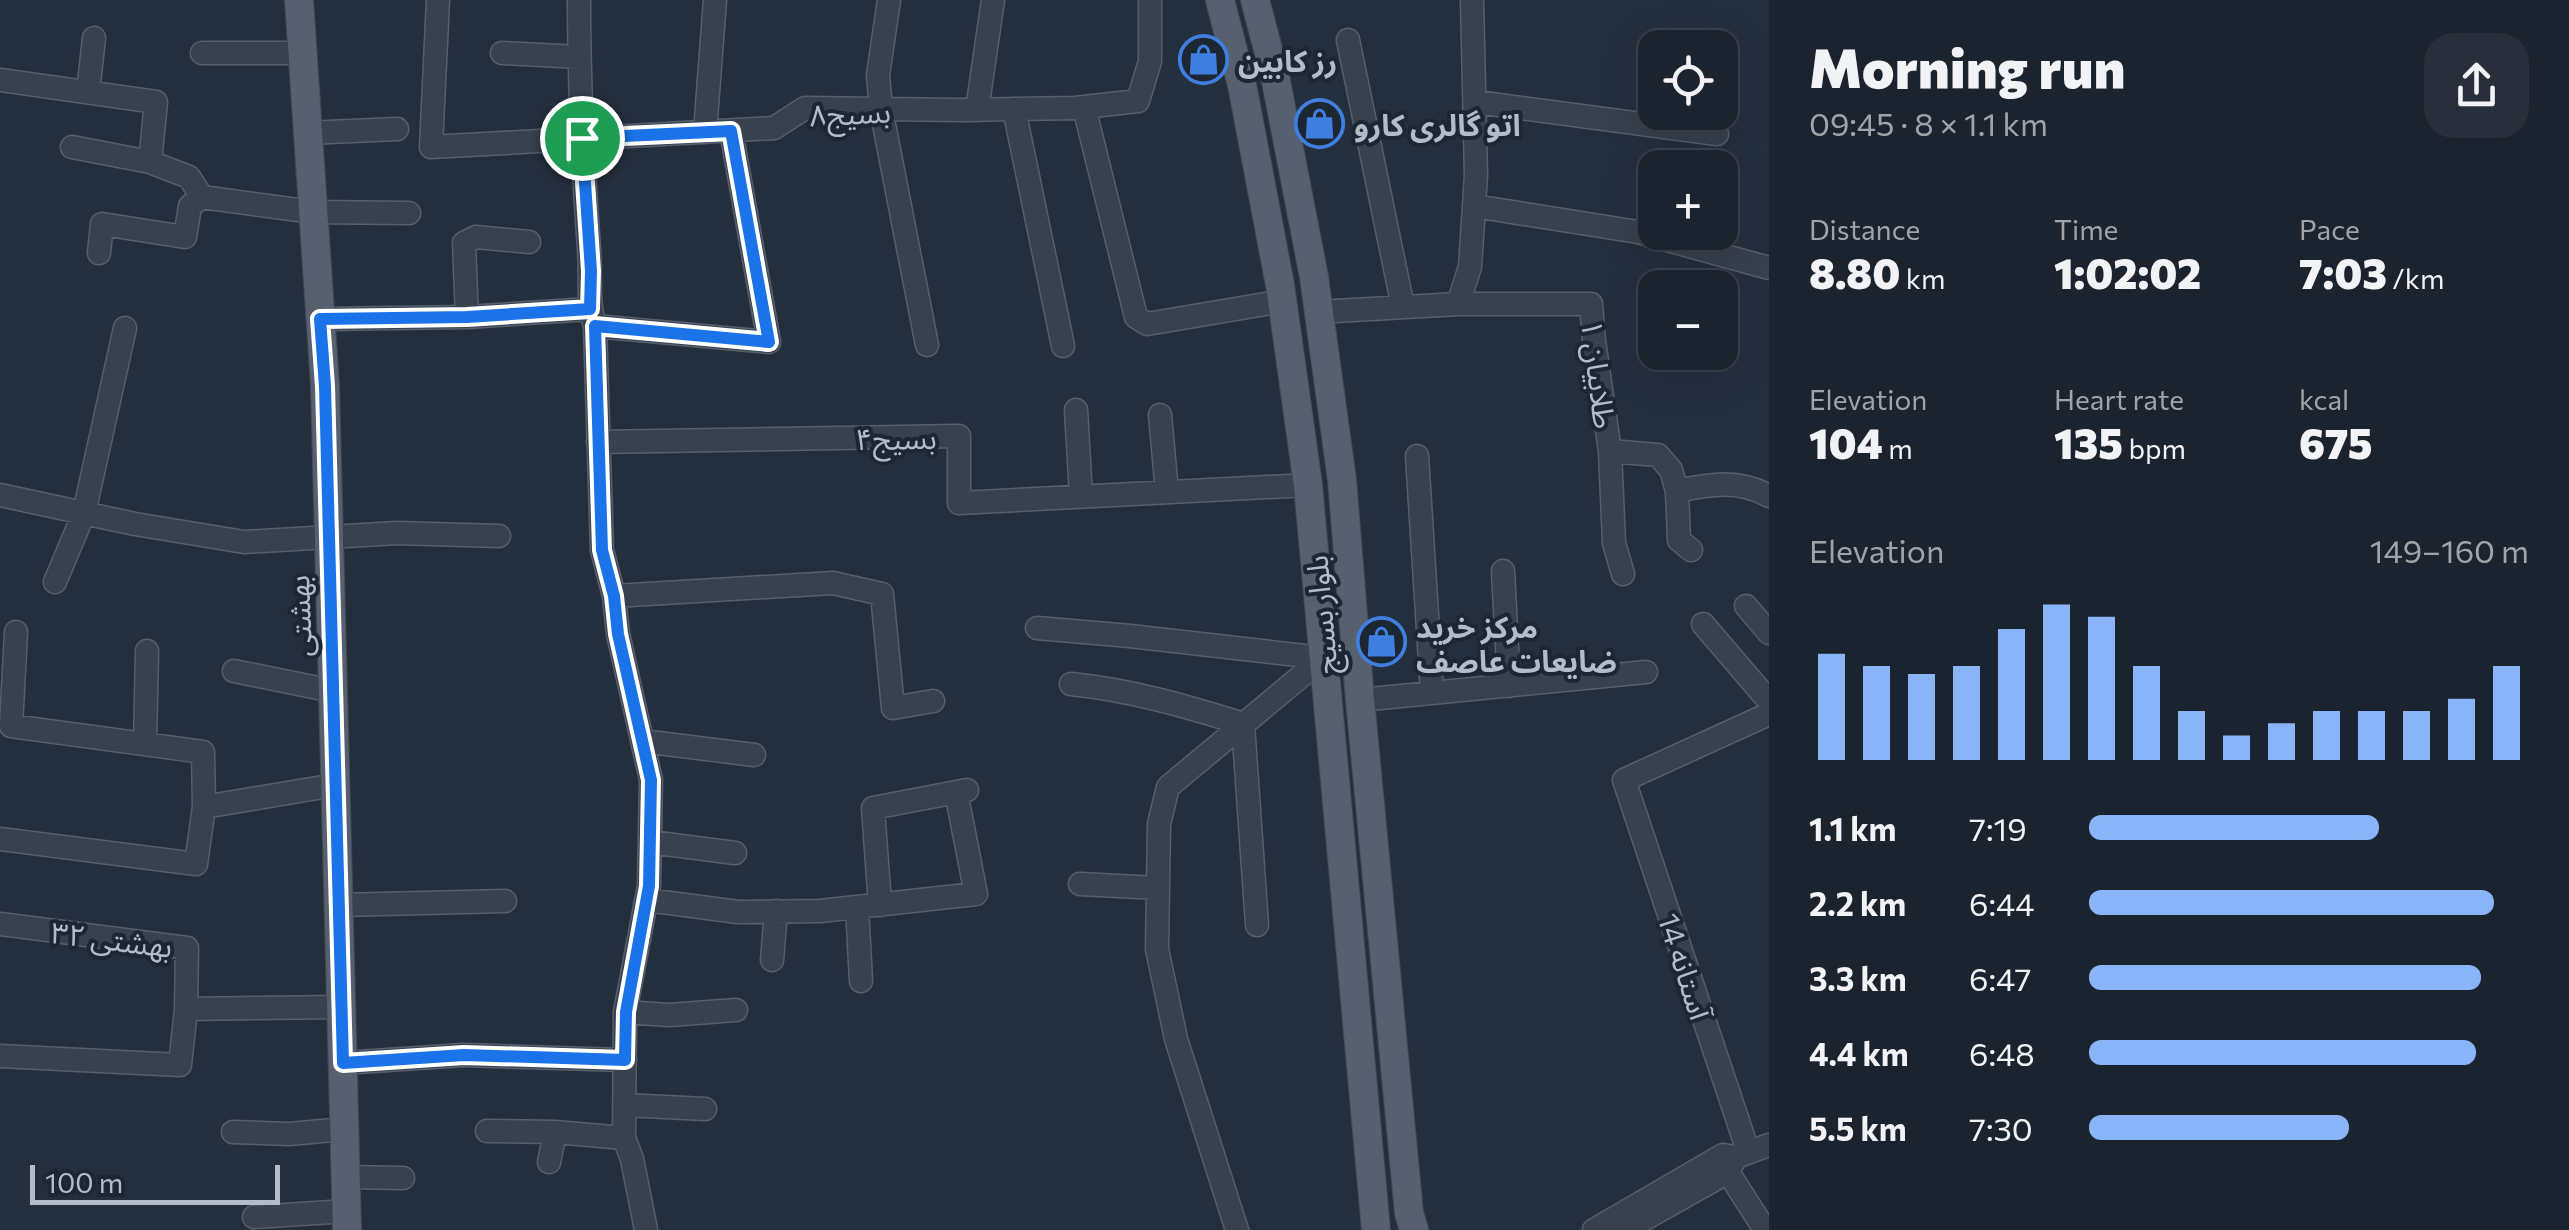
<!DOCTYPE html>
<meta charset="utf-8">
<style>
body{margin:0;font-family:Commissioner,"Noto Sans Arabic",sans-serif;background:#282f3a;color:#f1f3f6;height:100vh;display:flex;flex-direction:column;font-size:38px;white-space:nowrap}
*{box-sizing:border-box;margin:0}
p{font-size:32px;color:#a0a4aa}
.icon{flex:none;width:55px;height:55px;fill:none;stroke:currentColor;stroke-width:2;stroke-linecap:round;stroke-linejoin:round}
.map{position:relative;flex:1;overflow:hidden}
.sheet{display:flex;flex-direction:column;background:#1b232e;width:800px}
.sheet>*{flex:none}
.tools{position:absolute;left:1638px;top:30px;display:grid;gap:20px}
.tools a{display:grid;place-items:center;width:100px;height:100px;border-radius:20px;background:#1b232e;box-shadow:0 10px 40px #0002,0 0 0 2px #39404a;font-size:50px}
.scale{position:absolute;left:30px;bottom:25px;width:250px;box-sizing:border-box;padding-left:10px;border:5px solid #b4bcc9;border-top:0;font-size:28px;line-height:35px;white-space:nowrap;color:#b4bcc9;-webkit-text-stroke:8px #1d2633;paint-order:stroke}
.pin{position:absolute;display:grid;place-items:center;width:85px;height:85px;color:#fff;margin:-42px;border:5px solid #fff;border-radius:50%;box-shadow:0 2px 10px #0007}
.round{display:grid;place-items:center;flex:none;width:105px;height:105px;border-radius:30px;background:#282f3a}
.head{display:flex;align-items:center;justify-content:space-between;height:170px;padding:0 40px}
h1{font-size:55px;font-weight:800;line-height:75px}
.stats{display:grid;grid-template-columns:repeat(3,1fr);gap:15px;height:170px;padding:10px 40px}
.stats div{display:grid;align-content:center}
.stats b{font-size:42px;font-weight:800}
.stats small{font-size:28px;font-weight:400}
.stats p{font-size:28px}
.chart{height:280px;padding:20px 40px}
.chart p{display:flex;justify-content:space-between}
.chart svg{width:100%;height:180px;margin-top:10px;stroke:#8ab4f8;stroke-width:6}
ul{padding:0 40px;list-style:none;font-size:32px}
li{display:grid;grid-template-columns:160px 120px 1fr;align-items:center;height:75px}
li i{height:25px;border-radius:12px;background:#8ab4f8}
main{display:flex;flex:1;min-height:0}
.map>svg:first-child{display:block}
</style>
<main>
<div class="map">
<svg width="1769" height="1230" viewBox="0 0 1769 1230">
<rect width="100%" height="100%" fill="#242f3e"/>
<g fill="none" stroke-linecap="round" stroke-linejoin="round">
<defs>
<path id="minor" d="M438,0L431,147L774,128L805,108L961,110L1075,108L1138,101L1150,61V0
M579,0C579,83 583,166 589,249C591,275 587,301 595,326L602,550L614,596L618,634L651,780L649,886L625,1012L624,1138L632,1159L646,1230
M889,0L878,75L881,109L927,345
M1348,40L1403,307
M202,53H302
M502,53L579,57
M0,80L156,102L150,162L189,177L202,197L313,212L409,213
M88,92L94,38
M1476,102L1717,134
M1084,107L1136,317L1147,324L1283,301
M1014,109L1063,346
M977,110L993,0
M705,132L715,0
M307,133L397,129
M72,147L150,162
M1474,206L1638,232L1769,268
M99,253L102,224L185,237L190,206L202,197
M1458,304L1470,267L1476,175L1472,0
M1318,312L1458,304H1591L1594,341L1610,451L1658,455L1671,470L1677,491C1710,484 1739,479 1769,496
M467,317L464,243L476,237L529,242
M320,319L467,317L590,309
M595,326L769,342L731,131
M1076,410L1081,496
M1160,415L1167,492
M598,442L959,436V503L1308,485
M1610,451L1614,543L1623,574
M1417,456L1432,693
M1677,491L1679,540L1691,550
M0,495L135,524L244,542L397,533L499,536
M1503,571L1509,686
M55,582L84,513L125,328
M614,596L833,583L882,594L893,708L933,701
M1746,606L1769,633
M1703,624L1769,701
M1037,628L1130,636L1323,658L1168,787L1159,824L1157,949L1176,1039L1237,1230
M234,671L333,691
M1071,684C1130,690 1186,706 1243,724
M1360,700L1646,672
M1243,724L1257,925
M642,741L754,755
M145,744L147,651
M204,807L335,785
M0,839L196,864L204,807L203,752L11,726L16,632
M650,842L735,853
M1080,884L1158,888
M647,900L738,912L820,911L976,894L956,792
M339,905L505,901
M880,905L873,808L967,790
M857,907L861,981
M0,924L187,948L186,1009L341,1007
M772,960L776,911
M625,1012L669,1015L736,1010
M0,1056L180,1065L186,1009
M343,1063L463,1055L625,1060
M624,1105L705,1109
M487,1131L555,1132L624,1138
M233,1132L289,1134L345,1129
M1748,1151L1624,780L1769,714
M549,1162L555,1132
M1728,1172L1765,1230
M346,1177L403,1178
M254,1217L347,1211
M1594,1230L1723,1155L1736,1157L1769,1145
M1625,1230L1728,1172L1736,1157"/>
<path id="major" d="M299,0L325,386L347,1230
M1220,0L1242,85L1280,285L1308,485L1376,1230
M1255,0L1275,76L1314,277L1342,480L1360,700L1409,1213L1414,1230"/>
</defs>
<use href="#minor" stroke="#565f6c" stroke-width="25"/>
<use href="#major" stroke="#414a57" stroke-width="30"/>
<use href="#minor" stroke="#38414e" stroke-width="22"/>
<use href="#major" stroke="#56606e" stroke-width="28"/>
</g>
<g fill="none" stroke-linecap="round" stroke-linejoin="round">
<defs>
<path id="route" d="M731,131L769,342L595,326L602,550L614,596L618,634L651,780L649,886L626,1012L625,1060L464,1055L343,1063L325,386L320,319L467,317L590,309L591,271L582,138Z"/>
</defs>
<use href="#route" stroke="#fff" stroke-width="20"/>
<use href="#route" stroke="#1a73e8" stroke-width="12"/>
</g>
<defs>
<symbol id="shop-ring" viewBox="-11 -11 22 22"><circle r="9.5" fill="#1d2633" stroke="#3f7fe0" stroke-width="1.5"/><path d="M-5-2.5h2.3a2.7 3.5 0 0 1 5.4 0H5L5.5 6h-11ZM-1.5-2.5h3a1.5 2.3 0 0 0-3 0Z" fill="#3f7fe0"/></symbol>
</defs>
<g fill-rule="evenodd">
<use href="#shop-ring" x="1176" y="32" width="55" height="55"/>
<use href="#shop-ring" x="1292" y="96" width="55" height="55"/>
<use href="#shop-ring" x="1354" y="614" width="55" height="55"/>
</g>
<g text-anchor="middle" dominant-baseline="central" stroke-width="8" stroke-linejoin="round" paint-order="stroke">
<g font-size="30" font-weight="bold" fill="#b4bcc9" stroke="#1d2633" text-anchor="start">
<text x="1238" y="59">رز کابین</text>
<text x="1354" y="123">اتو گالری کارو</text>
<text x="1416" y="625">مرکز خرید<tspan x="1416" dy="34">ضایعات عاصف</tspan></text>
</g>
<g font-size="30" fill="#b4bcc9" stroke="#1d2633">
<text transform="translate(850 112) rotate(-3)">بسیج۸</text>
<text transform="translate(1600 374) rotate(83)">طلابیان ۱</text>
<text transform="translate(896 437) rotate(-1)">بسیج۴</text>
<text transform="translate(1320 615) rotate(-95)">بلوار بسیج</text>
<text transform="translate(298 616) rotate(-92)">بهشتی</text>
<text transform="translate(112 938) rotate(7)">بهشتی ۳۲</text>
<text transform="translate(1686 966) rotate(72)">آستانه 14</text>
</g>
</g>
</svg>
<div class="tools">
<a><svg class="icon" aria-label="locate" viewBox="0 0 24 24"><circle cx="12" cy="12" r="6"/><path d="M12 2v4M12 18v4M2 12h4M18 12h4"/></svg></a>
<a>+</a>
<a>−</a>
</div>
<div class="scale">100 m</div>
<div class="pin" style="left:582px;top:138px;background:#1e9e55"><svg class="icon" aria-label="arrive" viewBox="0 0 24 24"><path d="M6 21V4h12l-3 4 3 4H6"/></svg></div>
</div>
<section class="sheet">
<div class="head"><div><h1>Morning run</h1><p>09:45 · 8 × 1.1 km</p></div><a class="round"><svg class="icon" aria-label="share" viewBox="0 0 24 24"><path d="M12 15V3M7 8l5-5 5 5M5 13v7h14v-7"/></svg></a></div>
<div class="stats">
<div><p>Distance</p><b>8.80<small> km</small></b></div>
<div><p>Time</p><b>1:02:02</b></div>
<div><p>Pace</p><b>7:03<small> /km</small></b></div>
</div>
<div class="stats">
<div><p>Elevation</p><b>104<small> m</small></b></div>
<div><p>Heart rate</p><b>135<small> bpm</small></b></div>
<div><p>kcal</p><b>675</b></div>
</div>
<div class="chart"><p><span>Elevation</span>149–160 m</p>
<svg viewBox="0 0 160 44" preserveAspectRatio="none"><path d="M5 44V18M15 44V21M25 44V23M35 44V21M45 44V12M55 44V6M65 44V9M75 44V21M85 44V32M95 44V38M105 44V35M115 44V32M125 44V32M135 44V32M145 44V29M155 44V21"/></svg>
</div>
<ul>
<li><b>1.1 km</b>7:19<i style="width:66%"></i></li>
<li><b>2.2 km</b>6:44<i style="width:92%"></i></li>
<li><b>3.3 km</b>6:47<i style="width:89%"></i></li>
<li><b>4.4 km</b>6:48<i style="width:88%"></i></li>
<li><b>5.5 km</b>7:30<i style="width:59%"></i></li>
</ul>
</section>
</main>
